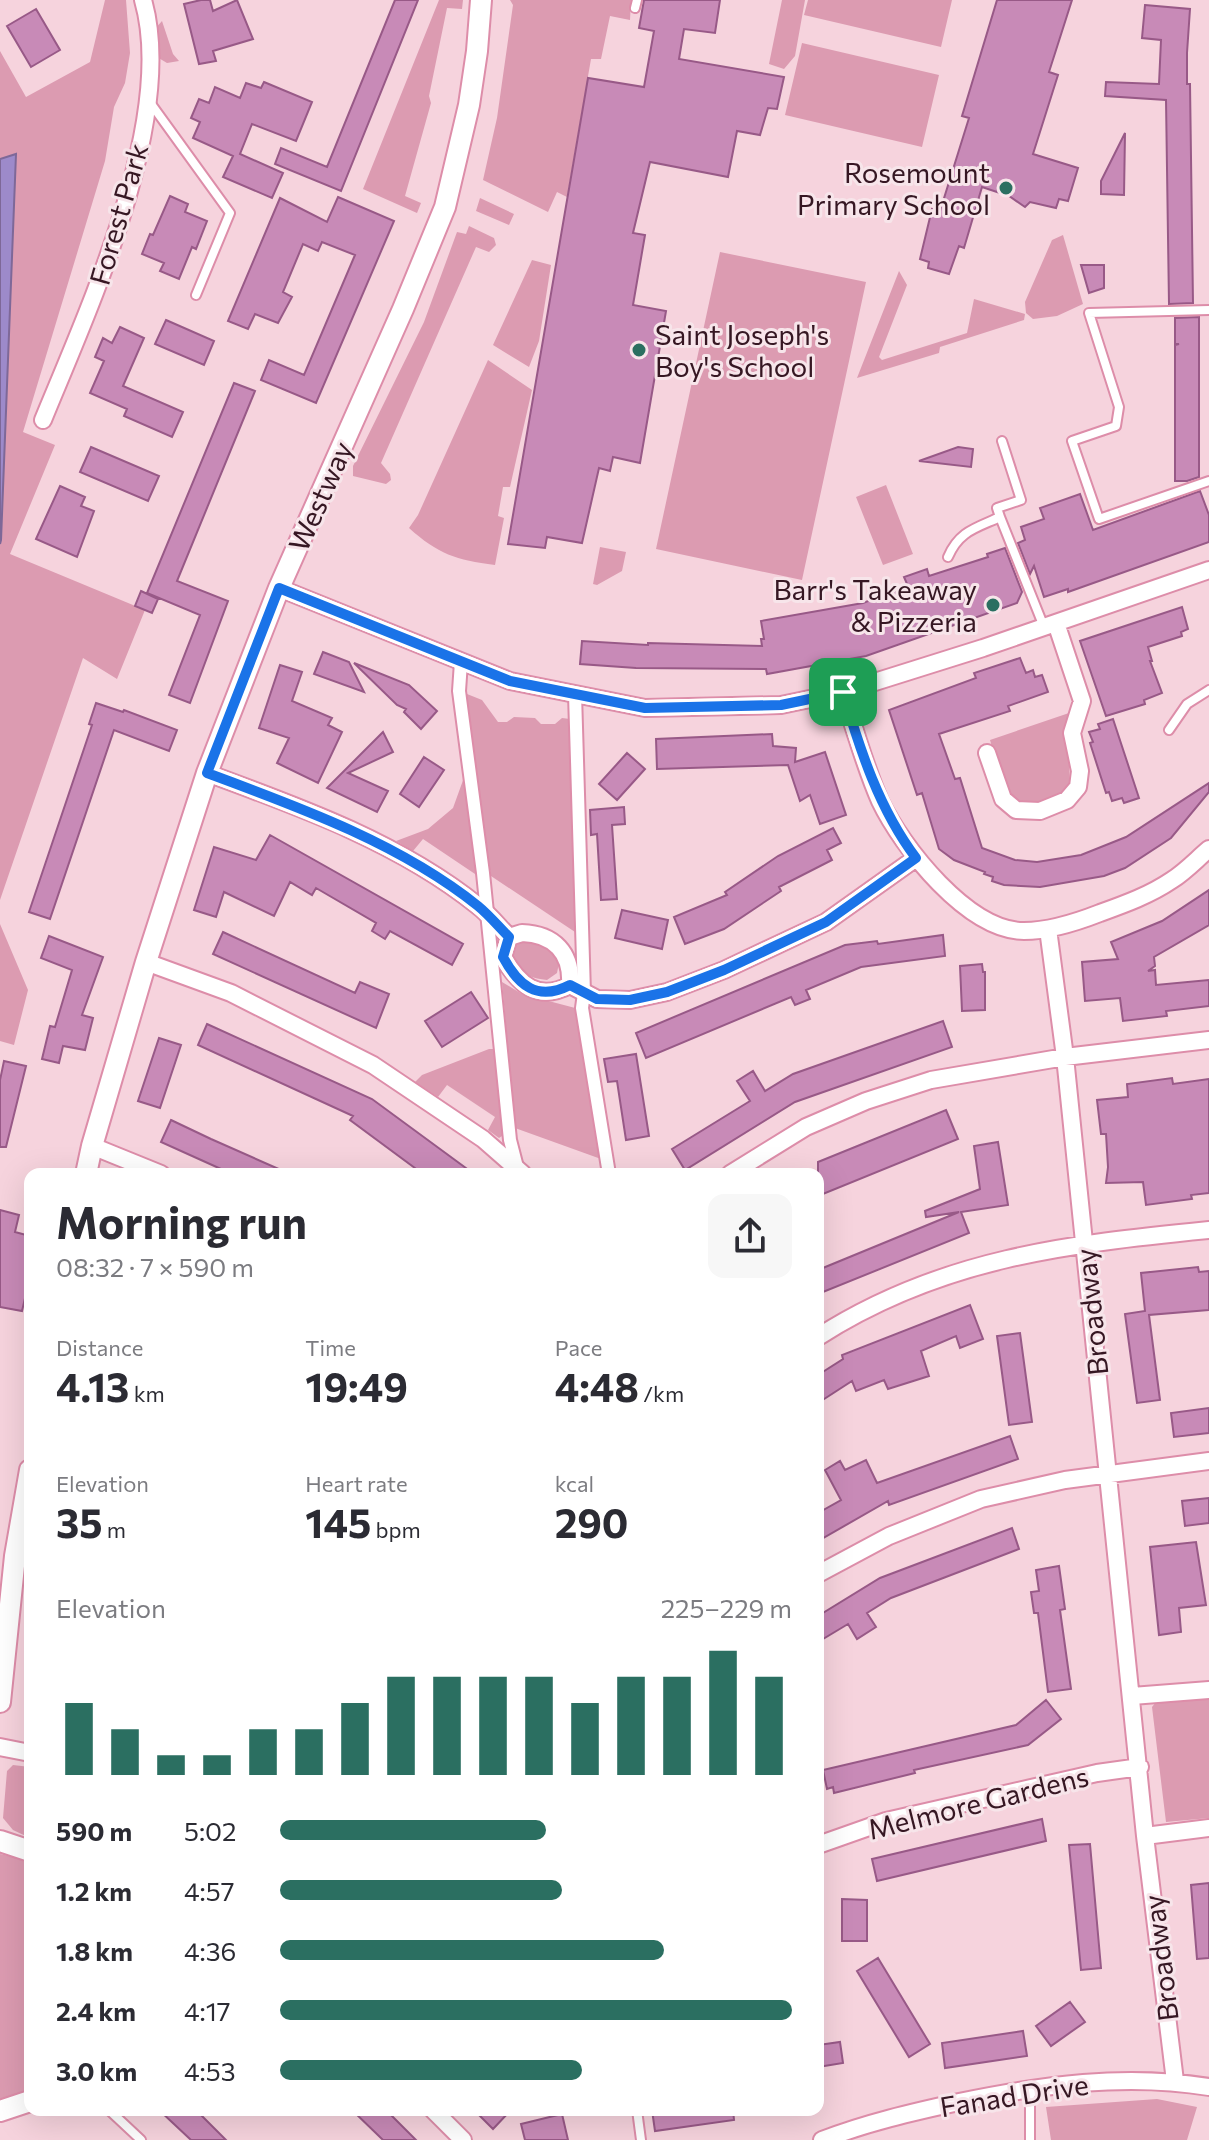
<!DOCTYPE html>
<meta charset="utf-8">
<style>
body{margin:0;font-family:Commissioner,sans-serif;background:#f7f7f7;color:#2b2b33;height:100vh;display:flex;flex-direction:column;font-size:30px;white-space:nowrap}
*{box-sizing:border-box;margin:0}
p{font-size:26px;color:#7c7c81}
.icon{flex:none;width:44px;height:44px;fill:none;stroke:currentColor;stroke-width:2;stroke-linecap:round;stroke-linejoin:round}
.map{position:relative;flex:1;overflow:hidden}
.details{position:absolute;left:24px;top:1168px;width:800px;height:948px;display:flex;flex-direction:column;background:#fff;border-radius:16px;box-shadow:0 8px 32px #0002}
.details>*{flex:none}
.pin{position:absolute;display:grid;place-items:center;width:68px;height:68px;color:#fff;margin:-34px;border-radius:16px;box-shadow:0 4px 12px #0006}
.round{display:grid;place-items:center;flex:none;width:84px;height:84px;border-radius:16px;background:#f7f7f7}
.overview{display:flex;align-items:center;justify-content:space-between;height:136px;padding:0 32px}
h1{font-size:44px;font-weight:700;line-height:60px}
.stats{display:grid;grid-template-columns:repeat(3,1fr);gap:12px;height:136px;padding:8px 32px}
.stats div{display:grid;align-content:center}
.stats b{font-size:40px;font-weight:700}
.stats small{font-size:22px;font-weight:400}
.stats p{font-size:22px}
.chart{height:224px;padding:16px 32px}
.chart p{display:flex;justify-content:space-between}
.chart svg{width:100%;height:144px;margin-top:8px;stroke:#2b6f61;stroke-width:6}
ul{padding:0 32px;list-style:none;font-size:26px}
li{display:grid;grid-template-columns:128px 96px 1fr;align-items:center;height:60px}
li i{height:20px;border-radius:10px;background:#2b6f61}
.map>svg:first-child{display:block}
</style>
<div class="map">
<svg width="1209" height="2140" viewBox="0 0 1209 2140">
<rect width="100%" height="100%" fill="#f6d3dd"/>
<path fill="#dc9bb1" d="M105,0H126L130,53L125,83L114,107L105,161L23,432L55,445L10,554L145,610L117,679L83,658L0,900V51L26,97L90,62Z
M439,0H463L462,9L447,8L429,96L431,103L405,196L421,203L417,213L363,189Z
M510,0H631L630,20L610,16L601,59H591L567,197L557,192L548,212L483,180L497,118L513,5Z
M782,0H805L795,56L784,69L769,64Z
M808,0H952L941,47L804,15Z
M162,21L173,54L179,61L167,63L157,57L154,30Z
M802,43L939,75L922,147L785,115Z
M480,198L514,214L509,225L476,211Z
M469,226L494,238L496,245L489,252L476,247L381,463L390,474L391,480L386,484L353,476V466L424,322L457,232L466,234Z
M1063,235L1083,304L1057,316L1033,319L1026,313L1025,302L1052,240Z
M720,252L866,282L802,580L656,549Z
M532,260L551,265L539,341L529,367L493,345Z
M899,271L907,285L879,357L882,360L967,333L974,299L1025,314L1024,320L940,347L939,353L857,378Z
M488,360L532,390L510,487H503L498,516L504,518L495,565C456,560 438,554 409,528L418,515Z
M886,485L913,554L883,565L856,497Z
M600,547L626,552L622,571L597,585L593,584Z
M462,692L482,700L498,722H507L514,717L535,718L541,724H555L562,718L570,719L578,934L491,876Z
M1069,713L1064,740L1069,759L1070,787C1058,800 1037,804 1020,805L1005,790L990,740Z
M466,772L478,876L423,839L413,851L396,841L428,829L453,808Z
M0,924L28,990L14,1045L0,1041Z
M522,939C539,944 551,947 559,963L557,973L547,980C528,978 519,972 510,957L515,942Z
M502,982L522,994L579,1009L601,1159L515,1128Z
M489,1049H495L505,1134L499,1138L488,1130L495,1117L447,1085L438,1097L415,1082L422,1075Z
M1209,1696V1818L1166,1822L1152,1707L1156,1702Z
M13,1765L30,1767V1838L13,1830L3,1818L7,1771Z
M0,1854L18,1858L30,1865V2089L0,2100Z
M1157,2099L1197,2107L1187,2140H1051L1046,2107Z"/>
<path fill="#9d8aca" stroke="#7e6898" stroke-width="2" d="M16,154L1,540L0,544V159Z"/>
<path fill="#c88ab7" stroke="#985987" stroke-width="2" d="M201,0H210L213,11L237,0L253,39L213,51L216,61L199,64L184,4Z
M395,0H418L341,191L275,164L281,148L327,167Z
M644,0H720L715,33L684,29L679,59L784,77L777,109L768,108L760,135L737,131L728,177L650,162L633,233L645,235L633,305L666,311L640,463L613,457L610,471L599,468L582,543L547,537L545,548L508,544L588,78L644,87L654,31L639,28Z
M997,0H1072L1049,72L1058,75L1033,154L1078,168L1068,201L1059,199L1056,208L1030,202L1025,207L1009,196L982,187L964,248L959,246L949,274L928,268L929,262L920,259L932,209L940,211L969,118L962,116Z
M1145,5L1190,9L1187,53V84H1190L1193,303L1169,304L1166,100L1105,96L1106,82L1159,84L1161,40L1142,38Z
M36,9L60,50L31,67L7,26Z
M264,82L312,102L296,141L252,124L240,154L283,173L272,198L223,177L233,156L193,138L200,122L191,118L199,99L209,103L215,87L240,98L246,83L261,88Z
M1125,133L1124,195L1101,194V181Z
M170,196L188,204L185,212L207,221L196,249L192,247L179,279L160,271L164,263L142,254L150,234L153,235Z
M338,197L394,221L316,403L261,380L269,360L304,375L355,255L322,242L318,251L303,244L283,292L292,297L278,323L255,314L248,329L228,321L280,198L327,222Z
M1081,265H1104V288L1089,293Z
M1199,317V477L1187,481H1175V345L1179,344H1175V318Z
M166,320L214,341L204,365L155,344Z
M120,327L144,338L123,386L183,412L172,437L124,416L127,409L90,393L104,361L95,357L103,338L112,343Z
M234,383L255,391L177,581L228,601L190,703L169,695L200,615L147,593Z
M91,447L159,476L148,501L80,472Z
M958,447L973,449L971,467L919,461Z
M60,486L85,497L81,506L94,511L77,557L36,539Z
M1200,491L1209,515V542L1068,592V589L1044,597L1034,566L1030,574L1018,543L1025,540L1021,527L1044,519L1040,508L1080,494L1093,530Z
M1005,548L1022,592L1017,603L866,656L767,674L766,669L636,668L580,664L582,641L648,645V643L762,646L761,639H764L761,621L863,603L908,586L904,577L927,569L929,576L988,557L987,554Z
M141,591L158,599L152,613L135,606Z
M1182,607L1188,629L1181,632L1182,636L1148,647L1152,661H1150L1162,693L1144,700L1145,704L1106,716L1080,641Z
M323,652L349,662L364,692L314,674Z
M1020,658L1026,673L1033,670L1035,677L1042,675L1048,692L1008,706L1010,711L939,734L955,779L960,778L982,848L1015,860L1037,862L1081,855L1126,837L1209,783V792L1171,838L1125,868L1104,876L1040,887L1004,885L992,881L993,877L984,874L985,872L954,860L939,849L922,793L917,795L889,710L976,678L974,673Z
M354,663L409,685L437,711L421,729L404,712L406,709L397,705Z
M280,665L302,672L292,701L332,718L328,725L342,732L318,783L277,763L289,738L259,728Z
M96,703L123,712L124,710L177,730L169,751L114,730L50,919L29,912L92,725L89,724Z
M1113,719L1139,798L1124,803L1122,798L1112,801L1109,792L1106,793L1090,743L1093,742L1089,732L1100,729L1098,724Z
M383,732L393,752L348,773L388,791L377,812L327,788Z
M772,734L773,746L796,748L795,762L825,752L846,815L820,824L810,795L800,801L788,765L657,769L656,739Z
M627,753L645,769L617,800L599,784Z
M424,757L444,770L419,807L400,794Z
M624,807L625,824L612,825L617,899L601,900L597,834L591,835L590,810Z
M833,828L841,843L827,850L832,860L779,887L781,891L724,929L685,944L674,917L727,895L725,892L778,856Z
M270,835L463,944L452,965L390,931L385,939L372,931L376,923L316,888L312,895L290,882L274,916L224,892L216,917L194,910L214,847L256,860Z
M1209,890V925L1154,957L1155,966L1148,971L1155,970L1156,985L1209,980V1006L1166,1011L1167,1016L1123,1021L1120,998L1085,1001L1082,962L1118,959L1111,942L1162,921Z
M622,910L668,920L662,949L615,938Z
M223,932L355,993L360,982L389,994L376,1028L213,954Z
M943,935L945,956L861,967L806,990L810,999L795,1005L791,997L646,1058L636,1033L845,945L877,941L878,944Z
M49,936L103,957L82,1015L93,1018L85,1050L63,1046L59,1063L42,1059L50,1026L55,1027L72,970L41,958Z
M982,964L983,972H985V1010L962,1011L960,966Z
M471,992L488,1018L442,1047L425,1021Z
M943,1021L952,1047L795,1102L685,1170L672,1149L750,1101L737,1081L753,1071L765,1091L793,1074Z
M207,1024L372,1099L474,1174H423L350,1120L353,1116L198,1045Z
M159,1038L181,1045L160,1108L138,1101Z
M636,1054L649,1136L626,1140L617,1081L608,1082L604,1059Z
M4,1061L26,1066L6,1147H0V1080Z
M1172,1078L1173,1084L1209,1079V1193L1191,1195L1192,1199L1146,1205L1143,1182L1106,1183L1108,1167L1106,1134H1101L1097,1100L1128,1097L1127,1084Z
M946,1110L958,1139L818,1196V1162Z
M171,1120L211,1139L290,1174H232L201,1160L161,1142Z
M998,1142L1008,1205L961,1212L969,1233L818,1294V1270L959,1212L926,1217L925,1211L980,1189L974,1146Z
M0,1210L19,1215L15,1232L30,1236V1277L22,1311L0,1307Z
M1198,1267L1199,1272L1209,1271V1310L1149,1315L1160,1400L1137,1403L1125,1314L1145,1311L1141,1273Z
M970,1305L983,1339L960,1348L956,1336L921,1351L929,1376L888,1389L884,1380L856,1391L852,1381L818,1403V1375L843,1359L842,1355Z
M1020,1333L1032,1422L1009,1425L997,1336Z
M1209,1408V1433L1174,1437L1171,1413Z
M1010,1436L1018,1459L889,1505L888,1501L818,1541V1513L841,1500L825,1470L840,1461L845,1470L866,1460L877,1483Z
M1209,1498V1523L1185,1526L1182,1501Z
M1012,1528L1019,1549L891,1598L867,1613L876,1627L857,1639L848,1624L818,1642V1616L880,1578Z
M1196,1542L1206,1605L1179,1608L1181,1632L1159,1635L1150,1547Z
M1059,1566L1065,1609L1060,1610L1071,1689L1048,1692L1038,1613H1034L1031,1592L1039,1591L1036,1570Z
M1046,1700L1061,1719L1028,1745L914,1770L915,1773L834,1793L833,1787L827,1789L823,1770L1016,1725Z
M1042,1819L1046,1841L877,1881L872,1859Z
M1090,1844L1101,1968L1081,1970L1069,1845Z
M1209,1883V1958L1197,1959L1191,1885Z
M842,1899L867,1900V1941H842Z
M878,1958L930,2044L909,2057L857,1971Z
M1070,2002L1085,2022L1051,2046L1036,2026Z
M1023,2031L1027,2056L945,2068L942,2043Z
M840,2042L843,2063L818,2067V2045Z
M159,2110H196L226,2140H191Z
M352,2110H386L416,2140H383Z
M474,2110H511L493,2129Z
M652,2110H733L734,2120L655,2131Z
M562,2114L568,2140H525L521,2124Z"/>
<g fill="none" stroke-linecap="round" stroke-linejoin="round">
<defs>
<path id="service" d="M635,8L637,0
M149,101L230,213L196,295
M1209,310L1089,313L1119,407L1116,426L1072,441L1099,519L1209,481
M1000,517L997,508L1021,500L1002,441
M948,557C959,531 976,528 1000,517L1044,627
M1169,730L1187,704L1209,690
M1030,2089V2140
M109,2110L141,2140
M637,2110L641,2140"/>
<path id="pedestrian" d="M461,662L459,691L483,873L510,1140L518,1171
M575,694L584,993L582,1008L609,1174"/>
<path id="minor" d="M43,420C88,310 177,118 143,0
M279,588L510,681L645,708L781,705L843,692L983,648L1209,570
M843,692C854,728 865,767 880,801C902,847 968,931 1024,931C1049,931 1077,922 1100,913C1125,904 1150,895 1172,880C1185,872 1197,859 1209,849
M987,753L1003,799L1016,810L1040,811L1067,800L1078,787L1080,771L1072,733L1082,701L1056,623
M207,773C300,807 400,843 478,906C490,915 499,927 509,937
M1048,929L1065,1057L1145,1836L1175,2081
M522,933C554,934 572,953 570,985C538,1002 519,985 503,957L509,937Z
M146,962L231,993L373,1065L483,1139L523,1174
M570,985L597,999L630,1000L667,992L724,970L826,922L916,858
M92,1146L161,1174
M730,1174L806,1127L866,1101L931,1080L1065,1057L1209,1040
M818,1337C941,1258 1068,1244 1209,1230
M818,1574L889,1536L981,1499L1065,1480L1209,1461
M1132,1696L1209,1690
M0,1747L30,1753
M1145,1836L1209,1828
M818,1845L886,1821L1097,1773L1140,1767
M433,2110L463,2140
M822,2140C866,2123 913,2112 959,2102C1041,2085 1125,2073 1209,2087"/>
<path id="tertiary" d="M86,1174L92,1146L146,962L207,773L279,588L403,309L445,207L469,105L477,51L481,0
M0,1702L15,1556L30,1470
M0,1841L30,1851
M0,2111L30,2101"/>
</defs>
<use href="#service" stroke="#dd8da9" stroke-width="12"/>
<use href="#pedestrian" stroke="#dd8da9" stroke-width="16"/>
<use href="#minor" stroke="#dd8da9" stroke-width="20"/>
<use href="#tertiary" stroke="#dd8da9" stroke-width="24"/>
<use href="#service" stroke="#fff" stroke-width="8"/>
<use href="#pedestrian" stroke="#fff" stroke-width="12"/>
<use href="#minor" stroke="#fff" stroke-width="16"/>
<use href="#tertiary" stroke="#fff" stroke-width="20"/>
</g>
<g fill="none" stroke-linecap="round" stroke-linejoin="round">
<defs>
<path id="route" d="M279,588L510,681L645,708L781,705L843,692C860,750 879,809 916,858L826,922L724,970L667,992L630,1000L597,999L570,985C537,1002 518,985 503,957L509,937C499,927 489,915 478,906C401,844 299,807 207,773Z"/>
</defs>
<use href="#route" stroke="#fff" stroke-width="16"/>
<use href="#route" stroke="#1a73e8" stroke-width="10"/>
</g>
<g fill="#2b6f61" stroke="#f7e5ea" stroke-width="3">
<circle cx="1006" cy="188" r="8"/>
<circle cx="639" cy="350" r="8"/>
<circle cx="993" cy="605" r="8"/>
</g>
<g text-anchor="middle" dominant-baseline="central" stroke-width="6" stroke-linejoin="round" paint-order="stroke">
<g font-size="28" fill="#361723" stroke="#f7e5ea" text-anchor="end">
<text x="990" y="172">Rosemount<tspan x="990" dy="32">Primary School</tspan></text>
<text x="655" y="334" text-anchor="start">Saint Joseph's<tspan x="655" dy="32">Boy's School</tspan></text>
<text x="977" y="589">Barr's Takeaway<tspan x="977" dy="32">&amp; Pizzeria</tspan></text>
</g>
<g font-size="28" fill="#361723" stroke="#f7e5ea">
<text transform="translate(118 214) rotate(-74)">Forest Park</text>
<text transform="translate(320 496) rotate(-66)">Westway</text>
<text transform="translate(1091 1312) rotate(-96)">Broadway</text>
<text transform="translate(978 1802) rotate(-14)">Melmore Gardens</text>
<text transform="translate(1160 1958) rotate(-97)">Broadway</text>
<text transform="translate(1014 2095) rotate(-9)">Fanad Drive</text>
</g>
</g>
</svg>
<div class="pin" style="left:843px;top:692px;background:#1e9e55"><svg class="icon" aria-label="arrive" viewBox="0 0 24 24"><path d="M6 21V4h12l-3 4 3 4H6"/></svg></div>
<section class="details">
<div class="overview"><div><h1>Morning run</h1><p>08:32 · 7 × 590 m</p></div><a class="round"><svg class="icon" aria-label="share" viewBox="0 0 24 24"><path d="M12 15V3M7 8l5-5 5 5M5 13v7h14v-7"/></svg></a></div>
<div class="stats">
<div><p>Distance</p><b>4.13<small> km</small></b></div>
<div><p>Time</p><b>19:49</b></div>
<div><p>Pace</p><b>4:48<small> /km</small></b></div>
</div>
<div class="stats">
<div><p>Elevation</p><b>35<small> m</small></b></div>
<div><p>Heart rate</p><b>145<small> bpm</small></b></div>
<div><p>kcal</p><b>290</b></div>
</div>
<div class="chart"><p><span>Elevation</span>225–229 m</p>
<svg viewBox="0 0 160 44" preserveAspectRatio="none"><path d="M5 44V22M15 44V30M25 44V38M35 44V38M45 44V30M55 44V30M65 44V22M75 44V14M85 44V14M95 44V14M105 44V14M115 44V22M125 44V14M135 44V14M145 44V6M155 44V14"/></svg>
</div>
<ul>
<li><b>590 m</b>5:02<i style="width:52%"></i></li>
<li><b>1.2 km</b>4:57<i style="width:55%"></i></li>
<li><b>1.8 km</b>4:36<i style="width:75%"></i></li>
<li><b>2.4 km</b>4:17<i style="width:100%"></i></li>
<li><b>3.0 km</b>4:53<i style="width:59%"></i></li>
</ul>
</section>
</div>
